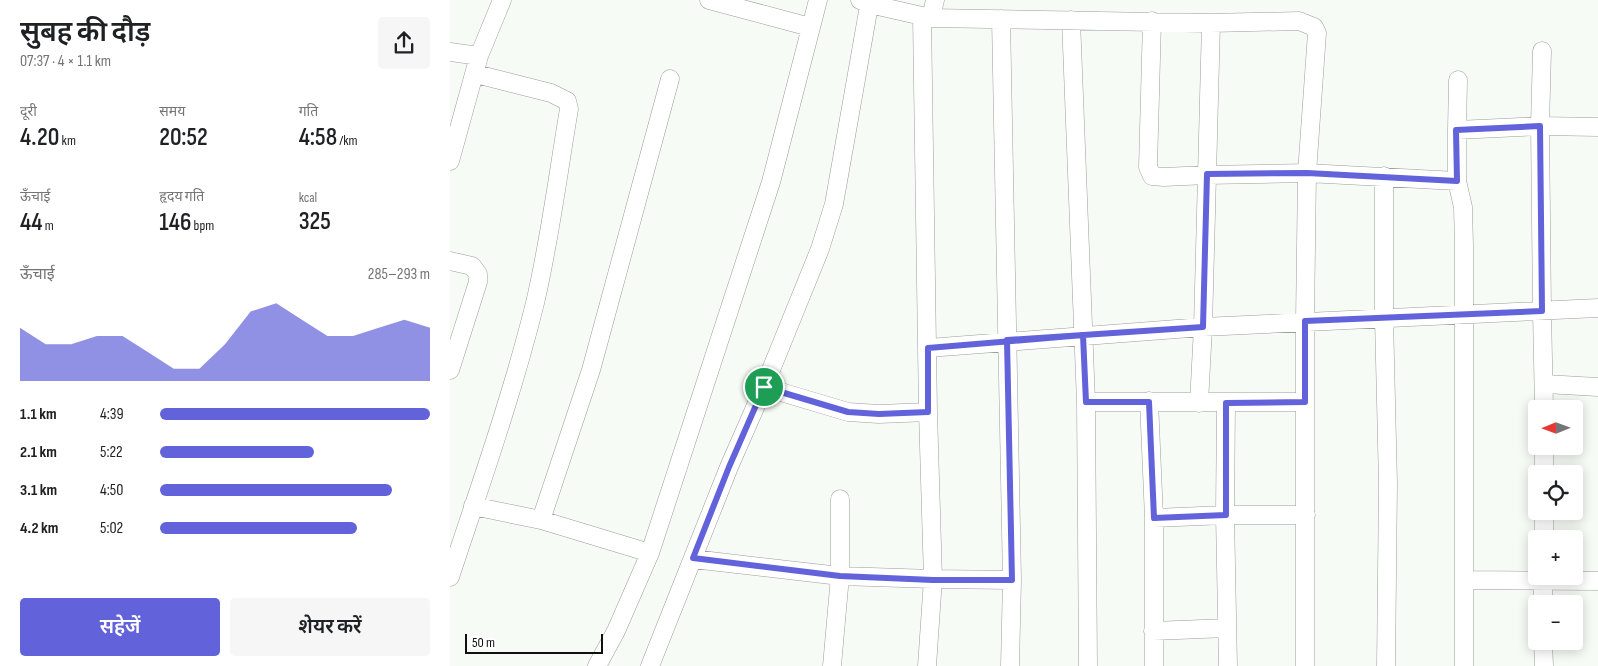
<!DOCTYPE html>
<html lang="hi">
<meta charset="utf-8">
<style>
body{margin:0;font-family:"Sofia Sans Condensed","Noto Sans Devanagari",sans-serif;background:#f6f6f6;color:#202124;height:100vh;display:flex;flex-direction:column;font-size:19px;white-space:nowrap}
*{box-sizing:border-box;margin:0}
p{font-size:16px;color:#757577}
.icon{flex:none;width:28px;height:28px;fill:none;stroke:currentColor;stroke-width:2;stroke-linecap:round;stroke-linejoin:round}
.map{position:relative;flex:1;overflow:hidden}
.sheet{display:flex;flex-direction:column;background:#fff;width:450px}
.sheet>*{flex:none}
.needle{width:32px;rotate:269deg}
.buttons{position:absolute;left:1078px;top:400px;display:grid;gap:10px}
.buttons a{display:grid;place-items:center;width:55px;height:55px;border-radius:5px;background:#fff;box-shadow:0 2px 12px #0003;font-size:25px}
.scale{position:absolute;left:15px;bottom:12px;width:138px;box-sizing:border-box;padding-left:5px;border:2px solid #0f100f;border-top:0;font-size:14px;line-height:18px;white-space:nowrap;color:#0f100f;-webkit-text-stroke:4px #fff;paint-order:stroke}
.pin{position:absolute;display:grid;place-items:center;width:42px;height:42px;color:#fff;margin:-21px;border:2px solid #fff;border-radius:50%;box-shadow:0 1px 5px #0007}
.round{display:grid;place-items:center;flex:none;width:52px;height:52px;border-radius:5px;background:#f6f6f6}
.headline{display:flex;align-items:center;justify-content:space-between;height:85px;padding:0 20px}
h1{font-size:28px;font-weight:600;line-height:38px}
.metrics{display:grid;grid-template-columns:repeat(3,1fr);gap:8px;height:85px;padding:5px 20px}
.metrics div{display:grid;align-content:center}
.metrics b{font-size:25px;font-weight:600}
.metrics small{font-size:14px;font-weight:400}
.metrics p{font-size:14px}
.chart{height:140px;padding:10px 20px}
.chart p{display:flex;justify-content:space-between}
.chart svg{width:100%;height:90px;margin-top:5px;fill:#6262db;opacity:.7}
.primary-button{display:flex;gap:10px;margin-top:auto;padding:10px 20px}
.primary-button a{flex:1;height:58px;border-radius:5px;background:#6262db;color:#fff;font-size:20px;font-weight:600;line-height:58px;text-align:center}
.primary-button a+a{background:#f6f6f6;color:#202124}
ul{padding:0 20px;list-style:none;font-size:16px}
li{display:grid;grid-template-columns:80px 60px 1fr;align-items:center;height:38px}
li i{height:12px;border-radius:6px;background:#6262db}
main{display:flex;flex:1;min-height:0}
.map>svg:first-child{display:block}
</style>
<main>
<section class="sheet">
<div class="headline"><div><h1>सुबह की दौड़</h1><p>07:37 · 4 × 1.1 km</p></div><a class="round"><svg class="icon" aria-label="share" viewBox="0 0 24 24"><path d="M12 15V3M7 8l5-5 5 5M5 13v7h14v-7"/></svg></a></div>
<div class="metrics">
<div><p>दूरी</p><b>4.20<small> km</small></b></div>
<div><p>समय</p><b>20:52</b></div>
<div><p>गति</p><b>4:58<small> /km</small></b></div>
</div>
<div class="metrics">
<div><p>ऊँचाई</p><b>44<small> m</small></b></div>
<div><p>हृदय गति</p><b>146<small> bpm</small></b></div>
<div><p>kcal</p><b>325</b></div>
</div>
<div class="chart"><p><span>ऊँचाई</span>285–293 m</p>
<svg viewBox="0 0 160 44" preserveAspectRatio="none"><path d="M0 44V18L10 26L20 26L30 22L40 22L50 30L60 38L70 38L80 26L90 10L100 6L110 14L120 22L130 22L140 18L150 14L160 18V44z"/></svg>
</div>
<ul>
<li><b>1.1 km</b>4:39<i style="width:100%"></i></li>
<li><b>2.1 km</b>5:22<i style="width:57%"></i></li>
<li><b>3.1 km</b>4:50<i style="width:86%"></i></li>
<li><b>4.2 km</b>5:02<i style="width:73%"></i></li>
</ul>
<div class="primary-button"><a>सहेजें</a><a>शेयर करें</a></div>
</section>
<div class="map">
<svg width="1148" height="666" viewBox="0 0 1148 666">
<rect width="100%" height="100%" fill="#f7fbf6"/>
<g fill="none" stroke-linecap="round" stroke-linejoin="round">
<defs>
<path id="minor" d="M259,0L360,27
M410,0L419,4L481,18L761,23L849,21L864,27L867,33L857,173L855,321V666
M472,17L478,412L483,579L477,666
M481,18L485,0
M551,19L562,580L560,666
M621,20L636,402L638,666
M702,21L698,167L702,176L714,177L757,175L857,173L1007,181
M1092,51L1090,126L1092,311L1094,409
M0,52L29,56
M1008,80L1007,130V181L1013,207L1014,246V666
M1007,130L1090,126L1148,127
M0,161L29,56L52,0
M934,176V318L938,484L936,666
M0,261L22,266L28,274V282L0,370
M478,348L753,327L1148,308
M1095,384L1148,387
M314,387L398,412L429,414L478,412
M699,401L704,518V666
M636,402H855
M749,403L753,327L761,23
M776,403L775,515L778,666
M1094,474V446
M23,506L91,520L200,553
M704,518L775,515H856
M91,520L141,370L220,79
M1094,539V511
M243,559L390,576L483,579L562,580
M1093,576V604
M0,577C30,486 62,396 85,303C100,239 108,174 119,109L117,101L101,93L26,74
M1014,580L1148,581
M703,631L777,628
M1093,641L1094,666
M147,666L166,631L200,553L321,182L368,0
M200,666L279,467L314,387L370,249L384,204L420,0
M382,666L390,576V499"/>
</defs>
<use href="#minor" stroke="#9a9e99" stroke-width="19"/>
<use href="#minor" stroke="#fff" stroke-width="18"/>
</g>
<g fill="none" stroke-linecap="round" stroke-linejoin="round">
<defs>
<path id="route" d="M314,387L398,412L429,414L478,412V348L633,335L636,402H699L704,518L776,515V403L855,402V321L1092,311L1090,126L1006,130L1007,181L857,173L757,174L753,327C687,331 622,336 557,340L562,580H483L390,576L243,558L279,467L314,387"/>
</defs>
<use href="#route" stroke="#fff" stroke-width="10"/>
<use href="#route" stroke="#6262db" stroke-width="6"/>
</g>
</svg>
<div class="buttons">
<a><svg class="needle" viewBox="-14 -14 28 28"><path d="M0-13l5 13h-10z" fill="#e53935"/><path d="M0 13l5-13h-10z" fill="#757577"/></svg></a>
<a><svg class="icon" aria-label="locate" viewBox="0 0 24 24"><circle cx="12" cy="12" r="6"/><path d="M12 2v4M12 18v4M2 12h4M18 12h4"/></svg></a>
<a>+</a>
<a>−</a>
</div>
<div class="scale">50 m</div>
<div class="pin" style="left:314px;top:387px;background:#1e9e55"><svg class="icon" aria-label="arrive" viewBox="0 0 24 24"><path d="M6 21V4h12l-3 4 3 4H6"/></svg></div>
</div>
</main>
